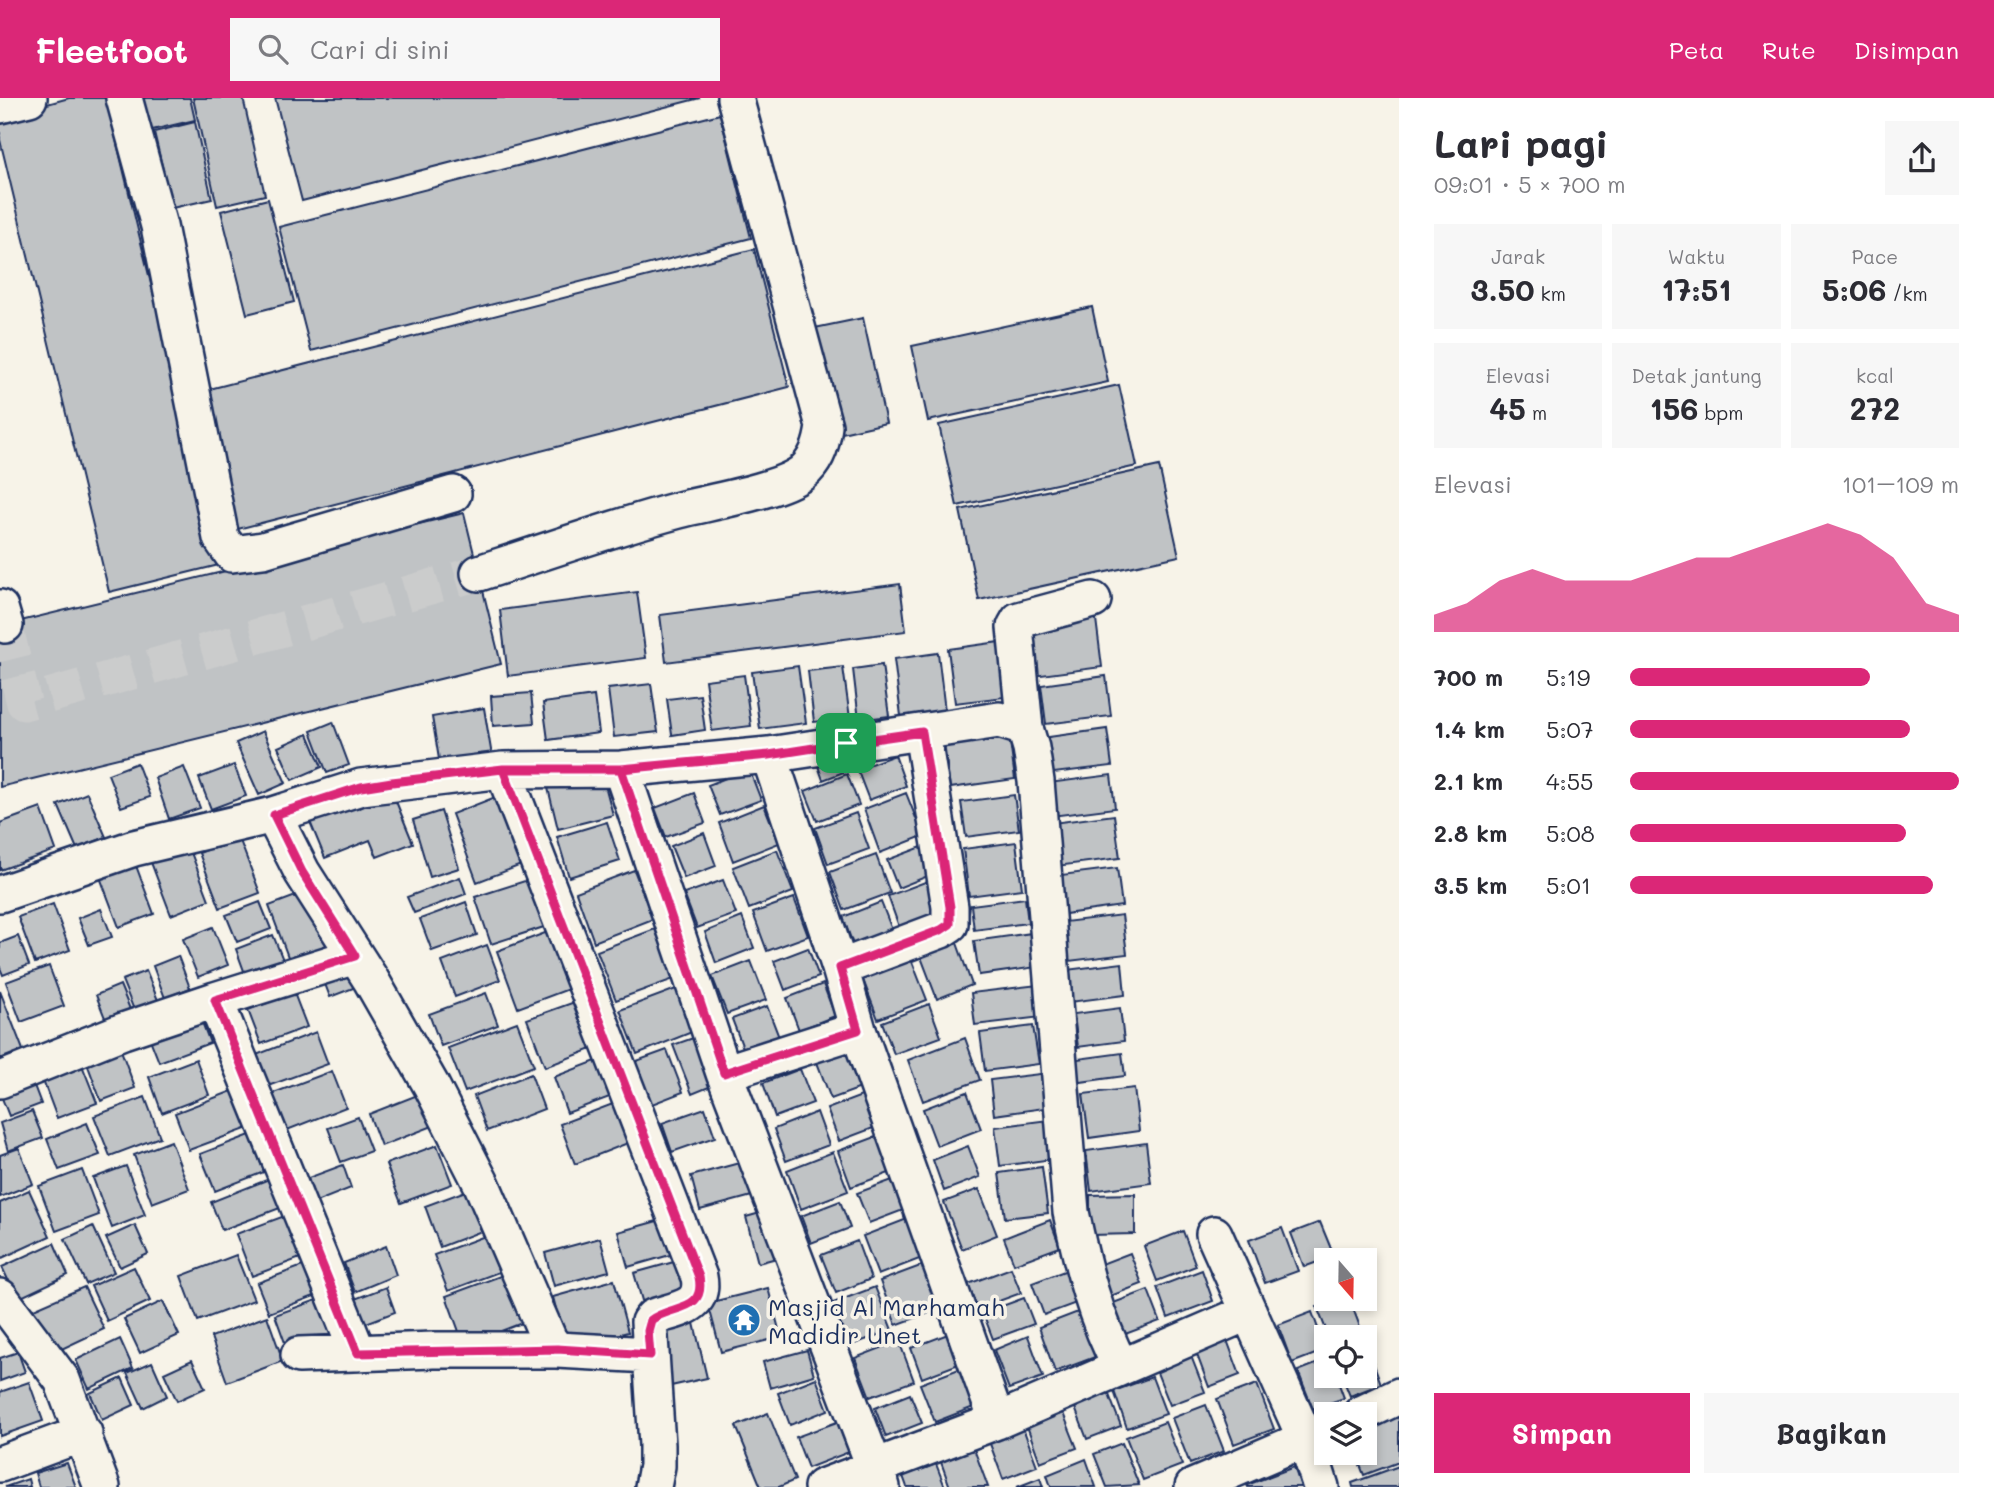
<!DOCTYPE html>
<html lang="id">
<meta charset="utf-8">
<style>
body{margin:0;font-family:Mali,sans-serif;background:#f7f7f7;color:#2b2b33;height:100vh;display:flex;flex-direction:column;font-size:26px;white-space:nowrap}
*{box-sizing:border-box;margin:0}
p{font-size:23px;color:#7c7c81}
.icon{flex:none;width:38px;height:38px;fill:none;stroke:currentColor;stroke-width:2;stroke-linecap:round;stroke-linejoin:round}
.map{position:relative;flex:1;overflow:hidden}
.side{display:flex;flex-direction:column;background:#fff;width:595px}
.side>*{flex:none}
.needle{width:46px;rotate:160deg}
.tools{position:absolute;left:1314px;top:1150px;display:grid;gap:14px}
.tools a{display:grid;place-items:center;width:63px;height:63px;border-radius:0px;background:#fff;box-shadow:0 4px 10px #0003;font-size:35px}
.pin{position:absolute;display:grid;place-items:center;width:60px;height:60px;color:#fff;margin:-30px;border-radius:14px;box-shadow:0 4px 10px #0006}
.round{display:grid;place-items:center;flex:none;width:74px;height:74px;border-radius:0px;background:#f7f7f7}
.headline{display:flex;align-items:center;justify-content:space-between;height:119px;padding:0 35px}
h1{font-size:38px;font-weight:700;line-height:52px}
.figures{display:grid;grid-template-columns:repeat(3,1fr);gap:10px;height:119px;padding:7px 35px}
.figures div{display:grid;align-content:center;border-radius:0px;background:#f7f7f7;text-align:center}
.figures b{font-size:30px;font-weight:700}
.figures small{font-size:19px;font-weight:400}
.figures p{font-size:19px}
.chart{height:196px;padding:14px 35px}
.chart p{display:flex;justify-content:space-between}
.chart svg{width:100%;height:126px;margin-top:7px;fill:#db2777;opacity:.7}
.cta{display:flex;gap:14px;margin-top:auto;padding:14px 35px}
.cta a{flex:1;height:80px;border-radius:0px;background:#db2777;color:#fff;font-size:28px;font-weight:700;line-height:80px;text-align:center}
.cta a+a{background:#f7f7f7;color:#2b2b33}
ul{padding:0 35px;list-style:none;font-size:23px}
li{display:grid;grid-template-columns:112px 84px 1fr;align-items:center;height:52px}
li i{height:18px;border-radius:9px;background:#db2777}
header{display:flex;align-items:center;gap:42px;box-sizing:border-box;height:98px;padding:0 35px;background:#db2777;color:#fff}
header strong{font-size:33px}
nav{display:flex;gap:38px;margin-inline-start:auto;font-size:24px}
.search{width:490px;height:63px;background:#f7f7f7;display:flex;align-items:center;gap:18px;box-sizing:border-box;padding:0 24px;border-radius:0px;color:#7c7c81;font-size:26px}
main{display:flex;flex:1;min-height:0}
.map>svg:first-child{display:block}
</style>
<header>
<strong>Fleetfoot</strong>
<div class="search"><svg class="icon" aria-label="search" viewBox="0 0 24 24"><circle cx="10" cy="10" r="6"/><path d="M15 15l6 6"/></svg>Cari di sini</div>
<nav><a>Peta</a><a>Rute</a><a>Disimpan</a></nav>
</header>
<main>
<div class="map">
<svg width="1399" height="1389" viewBox="0 0 1399 1389">
<rect width="100%" height="100%" fill="#f7f3e8"/>
<filter id="ink" filterUnits="userSpaceOnUse"><feTurbulence type="fractalNoise" baseFrequency=".0143" numOctaves="2"/><feDisplacementMap in="SourceGraphic" scale="14" xChannelSelector="R" yChannelSelector="G"/><feConvolveMatrix kernelMatrix="1 2 1 2 8 2 1 2 1" color-interpolation-filters="sRGB"/></filter>
<g filter="url(#ink)">
<path fill="#c0c3c5" stroke="#1b2f5e" stroke-width="2" d="M69,0H106L219,467L109,494L0,42V19Z
M141,0H190L195,22L148,33Z
M193,0H243L265,97L217,108Z
M275,0H700L302,103Z
M720,16L751,140L311,253L279,129Z
M195,24L212,101L172,110L154,34Z
M268,101L294,204L247,216L221,113Z
M754,151L789,289L230,433L194,295Z
M1092,209L1108,284L928,323L912,248Z
M863,220L886,325L833,337L810,231Z
M1119,287L1137,368L957,408L939,327Z
M1159,368L1179,458L979,502L960,412Z
M464,415L501,566L0,689V528Z
M900,486L906,533L666,564L660,517Z
M637,494L646,560L508,578L500,512Z
M1095,513L1102,569L1034,578L1027,522Z
M1007,543L1013,598L955,605L948,551Z
M938,555L945,613L901,618L894,561Z
M882,567L889,618L859,622L853,571Z
M798,568L806,625L760,631L752,574Z
M843,569L850,620L814,624L808,573Z
M744,577L751,628L712,633L705,582Z
M1106,578L1111,618L1046,626L1041,587Z
M651,586L658,634L614,639L608,591Z
M531,595L534,625L493,628L491,598Z
M700,597L705,632L672,637L667,601Z
M594,598L599,635L548,642L543,605Z
M484,610L492,658L440,667L432,619Z
M333,624L349,667L327,675L311,633Z
M1107,631L1112,668L1046,676L1041,640Z
M263,633L286,685L259,697L236,645Z
M308,636L322,669L292,682L278,649Z
M1009,636L1015,681L950,690L944,645Z
M842,656L849,672L823,682L817,665Z
M895,657L906,688L869,702L857,671Z
M137,665L150,699L121,709L108,676Z
M234,667L246,698L211,711L199,680Z
M184,669L200,710L169,721L155,680Z
M749,671L761,702L720,717L708,687Z
M602,676L613,717L558,731L548,690Z
M847,676L859,707L817,723L805,693Z
M1111,677L1115,710L1052,718L1048,685Z
M87,695L106,739L77,751L58,707Z
M694,695L705,725L666,739L655,710Z
M906,695L923,738L880,755L864,711Z
M393,696L413,745L377,759L370,742L325,760L308,719L356,700L360,710Z
M1014,697L1019,732L966,739L961,704Z
M498,698L524,766L477,784L452,716Z
M764,707L779,745L733,763L719,725Z
M41,710L56,752L0,772V725Z
M441,713L459,770L430,779L413,722Z
M856,715L869,751L828,766L815,730Z
M1114,717L1120,760L1057,768L1052,725Z
M607,724L620,763L569,779L557,739Z
M704,735L716,768L684,780L671,748Z
M239,740L260,795L220,810L199,755Z
M187,744L209,802L171,817L149,759Z
M1016,744L1022,791L969,798L963,751Z
M927,747L938,774L898,790L887,762Z
M777,752L793,794L749,811L733,769Z
M876,757L890,795L844,812L830,774Z
M135,765L154,816L119,829L100,779Z
M1117,770L1122,808L1058,817L1053,778Z
M634,772L653,821L594,844L576,794Z
M460,779L466,796L414,815L407,799Z
M531,781L547,828L491,846L475,799Z
M933,781L948,820L902,837L888,798Z
M723,782L736,816L697,830L684,796Z
M309,793L331,851L291,867L269,808Z
M794,800L808,838L767,853L753,815Z
M1025,800L1028,825L974,832L971,807Z
M260,804L271,831L237,844L226,817Z
M466,804L477,837L432,853L420,821Z
M881,804L894,837L855,852L843,819Z
M53,806L70,852L35,865L18,819Z
M101,811L112,839L89,847L78,820Z
M1122,817L1127,856L1061,864L1056,825Z
M742,819L754,850L716,865L705,834Z
M213,829L228,867L198,879L183,841Z
M655,831L674,881L616,902L597,853Z
M553,832L574,889L518,910L497,853Z
M1032,835L1037,869L979,877L974,843Z
M273,837L285,867L247,881L236,851Z
M18,838L29,867L3,877L0,870V845Z
M957,845L972,887L937,901L921,859Z
M487,847L500,882L455,899L442,864Z
M808,850L819,879L785,892L774,863Z
M178,858L190,890L165,900L153,868Z
M911,861L927,902L878,921L862,879Z
M751,863L766,902L727,916L712,878Z
M1122,865L1125,897L1070,904L1066,872Z
M49,868L64,908L21,924L6,884Z
M348,868L356,889L330,899L322,878Z
M146,873L160,907L136,917L122,882Z
M823,886L835,918L799,932L787,900Z
M120,887L132,916L107,925L96,897Z
M1038,887L1042,919L975,927L971,895Z
M676,891L692,934L637,956L620,912Z
M0,893L23,952L0,961Z
M294,895L307,929L261,946L248,912Z
M486,895L498,927L441,948L429,916Z
M583,901L600,948L545,969L527,921Z
M929,906L941,939L894,956L882,924Z
M767,908L780,942L745,955L732,921Z
M1120,910L1124,943L1078,949L1074,916Z
M197,911L210,945L159,964L146,931Z
M517,924L534,968L465,994L448,950Z
M1033,928L1039,966L985,973L980,935Z
M316,934L328,966L268,988L256,957Z
M696,939L714,987L692,996L673,947Z
M965,940L980,982L923,1003L908,962Z
M118,944L135,990L101,1003L84,957Z
M845,948L861,990L831,1001L815,959Z
M667,952L683,994L647,1008L631,965Z
M1122,955L1125,978L1073,985L1070,962Z
M78,957L97,1005L57,1020L39,972Z
M196,961L209,997L162,1015L149,979Z
M601,961L615,997L567,1015L554,979Z
M800,971L813,1005L775,1019L763,985Z
M332,973L346,1009L282,1034L268,997Z
M1048,975L1052,1009L994,1017L990,982Z
M531,976L544,1011L487,1033L474,998Z
M30,977L41,1006L9,1018L0,995Z
M240,990L254,1028L189,1052L175,1015Z
M1134,990L1139,1033L1089,1040L1083,996Z
M967,994L981,1031L937,1048L923,1011Z
M420,996L433,1028L381,1048L369,1016Z
M864,997L876,1029L839,1043L827,1011Z
M145,999L160,1039L110,1058L94,1018Z
M618,1004L633,1043L575,1066L560,1026Z
M705,1010L715,1039L672,1054L662,1025Z
M32,1013L43,1040L8,1053L0,1025Z
M817,1014L829,1047L786,1063L774,1031Z
M358,1019L371,1053L341,1064L328,1030Z
M1048,1022L1053,1061L1000,1068L995,1029Z
M87,1025L100,1057L59,1072L47,1041Z
M250,1037L264,1074L215,1093L200,1056Z
M878,1038L892,1074L851,1089L838,1053Z
M171,1043L189,1091L152,1105L134,1057Z
M1146,1045L1151,1085L1091,1093L1086,1053Z
M437,1047L452,1086L401,1105L386,1066Z
M968,1048L980,1079L944,1093L933,1062Z
M19,1050L33,1086L0,1099V1057Z
M833,1054L848,1093L801,1111L787,1072Z
M754,1061L763,1095L700,1112L691,1078Z
M343,1067L351,1090L316,1104L308,1080Z
M126,1068L145,1117L112,1130L93,1080Z
M1042,1069L1048,1115L1005,1120L999,1075Z
M82,1072L99,1117L56,1133L39,1088Z
M269,1081L280,1110L222,1132L211,1104Z
M895,1081L906,1111L869,1125L857,1095Z
M471,1091L487,1131L440,1149L425,1108Z
M979,1091L997,1137L962,1151L944,1104Z
M29,1092L50,1138L0,1161V1105Z
M1135,1096V1136L1090,1137V1097Z
M840,1103L850,1130L811,1145L801,1118Z
M771,1112L784,1158L758,1165L746,1119Z
M290,1116L306,1158L252,1178L236,1136Z
M668,1120L677,1155L628,1169L618,1134Z
M907,1121L922,1160L878,1177L863,1138Z
M1050,1122L1060,1149L1014,1166L1004,1140Z
M1320,1124L1334,1158L1304,1169L1291,1135Z
M135,1127L148,1156L120,1169L106,1140Z
M93,1128L114,1174L86,1186L65,1141Z
M1282,1130L1298,1173L1265,1185L1249,1142Z
M1183,1133L1196,1168L1157,1183L1144,1148Z
M485,1138L499,1174L448,1193L434,1157Z
M600,1140L609,1173L554,1188L545,1155Z
M857,1143L871,1181L836,1195L821,1157Z
M54,1145L68,1177L17,1201L2,1169Z
M386,1148L396,1177L355,1194L344,1165Z
M1130,1155L1142,1186L1103,1201L1091,1170Z
M236,1157L254,1202L198,1223L181,1178Z
M681,1162L690,1193L643,1206L634,1175Z
M308,1166L320,1196L269,1215L257,1185Z
M923,1167L940,1211L896,1227L880,1183Z
M134,1169L150,1203L107,1223L91,1188Z
M1011,1170L1021,1195L977,1211L968,1186Z
M1067,1172L1079,1204L1044,1217L1032,1185Z
M1202,1172L1213,1203L1168,1220L1157,1189Z
M511,1174L530,1222L464,1247L446,1198Z
M614,1182L628,1234L566,1250L553,1199Z
M84,1189L104,1231L49,1257L29,1213Z
M386,1189L395,1214L361,1227L352,1202Z
M875,1189L892,1232L849,1248L833,1205Z
M768,1190L781,1239L721,1254L708,1205Z
M1148,1192L1160,1223L1120,1238L1108,1207Z
M325,1199L338,1234L288,1253L275,1217Z
M1024,1200L1034,1226L993,1241L983,1215Z
M1339,1200H1349L1362,1234L1348,1239H1329L1317,1209Z
M163,1203L179,1237L140,1255L124,1221Z
M1078,1214L1095,1259L1055,1274L1039,1229Z
M1312,1214L1326,1252L1292,1265L1278,1227Z
M267,1218L283,1263L227,1284L211,1239Z
M694,1225L707,1280L671,1288L658,1233Z
M953,1234L964,1264L922,1280L911,1250Z
M1028,1238L1043,1279L1009,1291L994,1252Z
M120,1241L133,1270L89,1291L76,1262Z
M1227,1242L1240,1277L1209,1289L1196,1254Z
M899,1243L914,1283L870,1299L855,1260Z
M1368,1250L1381,1286L1350,1298L1342,1278H1365V1251Z
M807,1252L814,1277L770,1290L763,1264Z
M18,1254L25,1274L0,1283V1260Z
M1191,1258L1205,1294L1170,1307L1156,1272Z
M192,1262L205,1290L177,1303L164,1275Z
M1326,1262V1278H1336L1344,1300L1313,1311L1298,1273Z
M152,1264L167,1298L143,1310L127,1275Z
M964,1269L979,1307L935,1324L920,1286Z
M1152,1279L1166,1316L1127,1330L1114,1293Z
M122,1280L134,1307L102,1322L90,1295Z
M816,1280L828,1312L790,1327L778,1295Z
M29,1284L43,1323L0,1338V1294Z
M1257,1286L1274,1331L1234,1346L1217,1301Z
M1108,1294L1121,1328L1087,1341L1074,1307Z
M910,1296L922,1325L886,1339L875,1310Z
M1206,1307L1224,1353L1190,1366L1172,1320Z
M768,1315L795,1382L779,1389H761L736,1328Z
M1063,1315L1077,1350L1040,1364L1027,1328Z
M1399,1318V1364L1364,1377L1355,1354H1365V1331Z
M837,1324L849,1354L808,1370L796,1339Z
M1165,1324L1182,1367L1143,1382L1126,1339Z
M1023,1330L1037,1368L1003,1381L989,1343Z
M1122,1345L1139,1387L1107,1389L1094,1356Z
M974,1351L988,1389H950L941,1364Z
M1086,1361L1096,1389H1051L1047,1377Z
M67,1365L76,1389H39L35,1375Z
M936,1366L945,1389H907L903,1378Z
M1399,1368V1389H1353L1352,1385Z
M1294,1369L1301,1389H1248L1247,1387Z
M1040,1380L1043,1389H1017Z
M28,1381L30,1389H5Z"/>
<g fill="none" stroke-linecap="round" stroke-linejoin="round">
<path stroke="#cbcccc" stroke-width="35" stroke-dasharray="35 18" stroke-linecap="butt" d="M5,527L24,605L479,475"/>
<defs>
<path id="minor" d="M124,0L159,128L221,440L232,456L263,452L453,396
M0,7L29,0
M479,475C545,454 611,430 679,412C710,404 778,393 802,375C817,363 822,346 824,328L735,0
M0,510L5,527
M1025,630L1015,529L1019,522L1093,502
M769,657L840,870L858,932L997,1323
M621,671L724,975L882,1389
M503,672L699,1179C705,1210 677,1211 653,1219L649,1224L657,1347V1368L653,1389
M273,717L302,774L371,882L431,987L482,1087L549,1242L557,1252L650,1257
M0,796L134,750L273,717L361,689L503,672L621,671L769,657L999,622L1025,630L1031,650L1036,683L1071,1114C1082,1167 1095,1221 1121,1269
M355,858L215,902L358,1255
M840,870L941,832L950,826V809L922,634
M724,975L858,932
M0,982L123,933L215,902
M1214,1136L1306,1342L1321,1389
M0,1199L62,1282L102,1389
M299,1257L434,1252H557
M1361,1316L1399,1298
M0,1366L84,1335
M822,1389L997,1323L1249,1214
M1193,1389L1326,1332"/>
</defs>
<use href="#minor" stroke="#1b2f5e" stroke-width="40"/>
<use href="#minor" stroke="#f7f3e8" stroke-width="35"/>
</g>
</g>
<g fill="none" stroke-linecap="round" stroke-linejoin="round" filter="url(#ink)">
<defs>
<path id="route" d="M846,645L769,657L621,671H503L392,684L361,689L274,717L302,774L355,858L215,902L358,1255L557,1251L650,1257L648,1233L651,1222C672,1206 706,1215 699,1179L503,671H621L724,975L858,932L840,870L941,832L950,826V809L922,634L846,645"/>
</defs>
<use href="#route" stroke="#fff" stroke-width="14"/>
<use href="#route" stroke="#db2777" stroke-width="9"/>
</g>
<defs>
<symbol id="temple-disc" viewBox="-11 -11 22 22"><circle r="9.5" fill="#1f6fb2" stroke="#f7f3e8"/><path d="M0-6L5-2H3V0L6.5 2.5H4V6H1.5V3h-3V6H-4V2.5H-6.5L-3 0V-2H-5Z" fill="#fff"/></symbol>
</defs>
<g fill-rule="evenodd">
<use href="#temple-disc" x="725" y="1203" width="38" height="38"/>
</g>
<g text-anchor="middle" dominant-baseline="central" stroke-width="7" stroke-linejoin="round" paint-order="stroke">
<g font-size="24" fill="#1b2f5e" stroke="#f7f3e8" text-anchor="start">
<text x="768" y="1208">Masjid Al Marhamah<tspan x="768" dy="28">Madidir Unet</tspan></text>
</g>
</g>
</svg>
<div class="tools">
<a><svg class="needle" viewBox="-14 -14 28 28"><path d="M0-13l5 13h-10z" fill="#e53935"/><path d="M0 13l5-13h-10z" fill="#7c7c81"/></svg></a>
<a><svg class="icon" aria-label="locate" viewBox="0 0 24 24"><circle cx="12" cy="12" r="6"/><path d="M12 2v4M12 18v4M2 12h4M18 12h4"/></svg></a>
<a><svg class="icon" aria-label="layers" viewBox="0 0 24 24"><path d="M12 4l9 5-9 5-9-5zM3 14l9 5 9-5"/></svg></a>
</div>
<div class="pin" style="left:846px;top:645px;background:#1e9e55"><svg class="icon" aria-label="arrive" viewBox="0 0 24 24"><path d="M6 21V4h12l-3 4 3 4H6"/></svg></div>
</div>
<section class="side">
<div class="headline"><div><h1>Lari pagi</h1><p>09:01 · 5 × 700 m</p></div><a class="round"><svg class="icon" aria-label="share" viewBox="0 0 24 24"><path d="M12 15V3M7 8l5-5 5 5M5 13v7h14v-7"/></svg></a></div>
<div class="figures">
<div><p>Jarak</p><b>3.50<small> km</small></b></div>
<div><p>Waktu</p><b>17:51</b></div>
<div><p>Pace</p><b>5:06<small> /km</small></b></div>
</div>
<div class="figures">
<div><p>Elevasi</p><b>45<small> m</small></b></div>
<div><p>Detak jantung</p><b>156<small> bpm</small></b></div>
<div><p>kcal</p><b>272</b></div>
</div>
<div class="chart"><p><span>Elevasi</span>101–109 m</p>
<svg viewBox="0 0 160 44" preserveAspectRatio="none"><path d="M0 44V38L10 34L20 26L30 22L40 26L50 26L60 26L70 22L80 18L90 18L100 14L110 10L120 6L130 10L140 18L150 34L160 38V44z"/></svg>
</div>
<ul>
<li><b>700 m</b>5:19<i style="width:73%"></i></li>
<li><b>1.4 km</b>5:07<i style="width:85%"></i></li>
<li><b>2.1 km</b>4:55<i style="width:100%"></i></li>
<li><b>2.8 km</b>5:08<i style="width:84%"></i></li>
<li><b>3.5 km</b>5:01<i style="width:92%"></i></li>
</ul>
<div class="cta"><a>Simpan</a><a>Bagikan</a></div>
</section>
</main>
